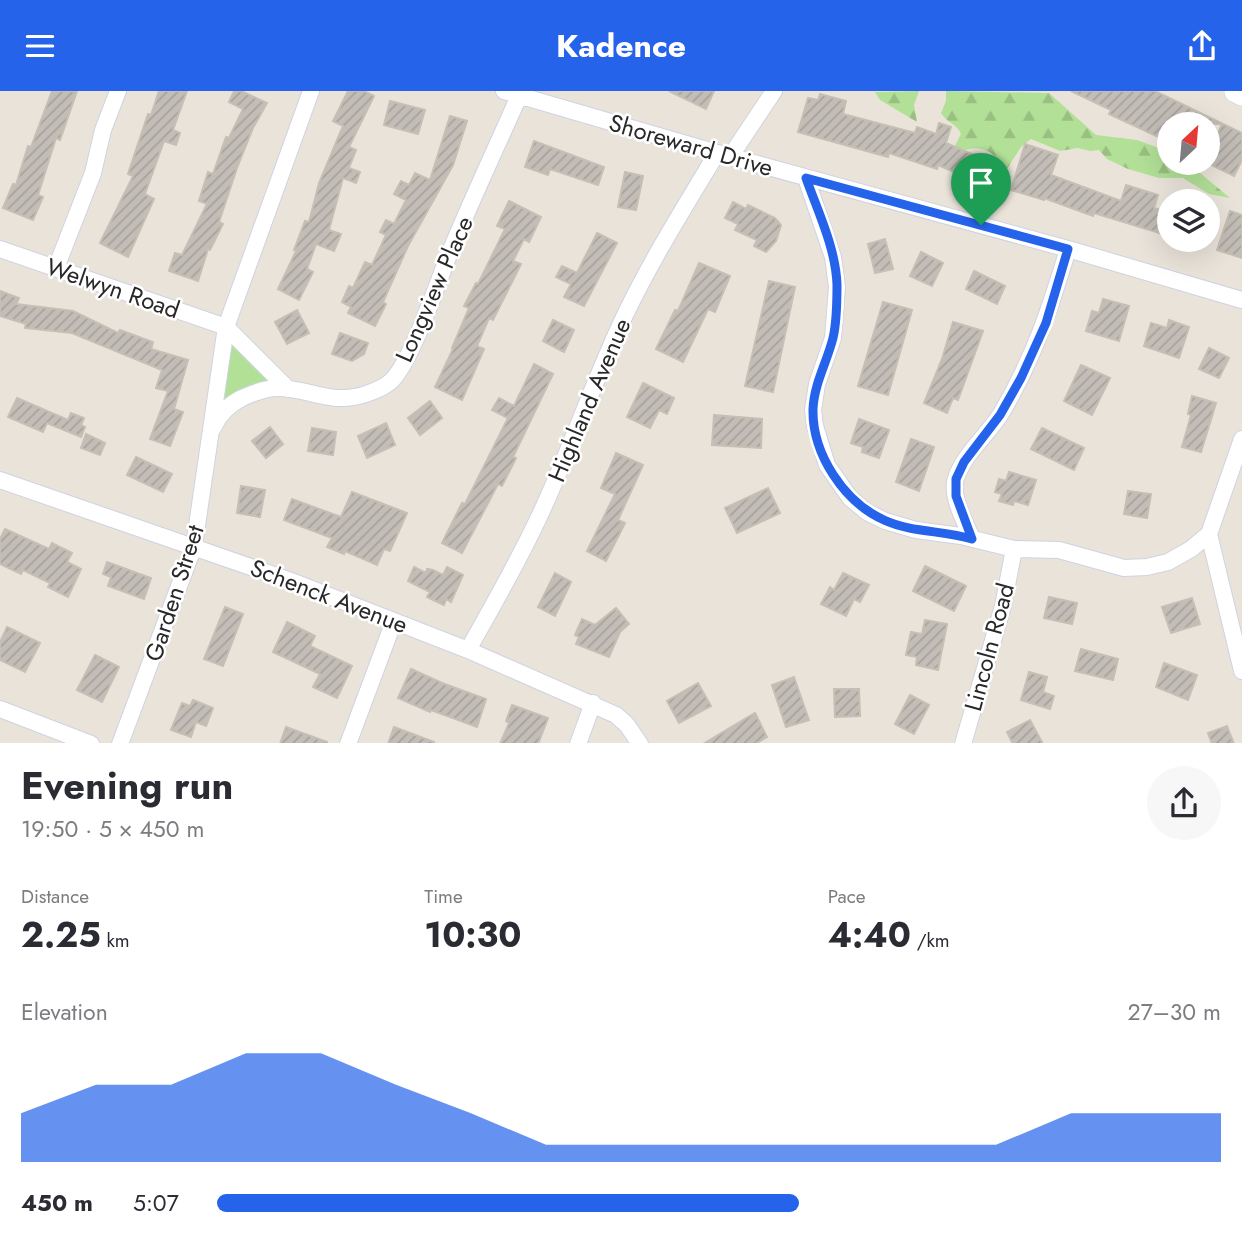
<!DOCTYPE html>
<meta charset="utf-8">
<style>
body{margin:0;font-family:Jost,sans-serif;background:#f7f7f7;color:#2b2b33;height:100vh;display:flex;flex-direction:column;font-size:26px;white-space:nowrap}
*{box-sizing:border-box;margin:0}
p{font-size:23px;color:#7c7c81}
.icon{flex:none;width:38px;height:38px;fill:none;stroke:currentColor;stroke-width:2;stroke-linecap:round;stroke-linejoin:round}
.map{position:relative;height:652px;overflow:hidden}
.side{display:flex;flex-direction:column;background:#fff;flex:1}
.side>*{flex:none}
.needle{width:46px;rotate:26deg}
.fabs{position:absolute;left:1157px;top:21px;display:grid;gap:14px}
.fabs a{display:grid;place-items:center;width:63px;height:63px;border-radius:50%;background:#fff;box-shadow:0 7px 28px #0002;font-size:35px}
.pin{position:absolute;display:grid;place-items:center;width:60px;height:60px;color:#fff;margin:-72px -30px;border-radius:50% 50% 50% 0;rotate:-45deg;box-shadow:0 0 7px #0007}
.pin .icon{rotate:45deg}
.round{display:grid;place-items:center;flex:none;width:74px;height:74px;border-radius:37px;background:#f7f7f7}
.head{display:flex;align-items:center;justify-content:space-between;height:119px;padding:0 21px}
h1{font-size:38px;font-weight:700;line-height:52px}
.figures{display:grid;grid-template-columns:repeat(3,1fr);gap:10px;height:119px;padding:7px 21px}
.figures div{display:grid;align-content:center}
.figures b{font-size:35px;font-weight:700}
.figures small{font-size:19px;font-weight:400}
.figures p{font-size:19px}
.chart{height:196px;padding:14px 21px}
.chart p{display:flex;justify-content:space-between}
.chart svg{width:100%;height:126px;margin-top:7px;fill:#2563eb;opacity:.7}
ul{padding:0 21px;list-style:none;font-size:23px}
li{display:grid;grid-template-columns:112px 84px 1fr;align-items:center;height:52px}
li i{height:18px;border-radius:9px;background:#2563eb}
header{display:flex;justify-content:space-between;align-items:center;height:91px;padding:0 21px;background:#2563eb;color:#fff;font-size:32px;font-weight:700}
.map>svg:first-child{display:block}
</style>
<header><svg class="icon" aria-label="menu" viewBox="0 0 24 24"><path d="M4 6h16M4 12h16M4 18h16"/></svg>Kadence<svg class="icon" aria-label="share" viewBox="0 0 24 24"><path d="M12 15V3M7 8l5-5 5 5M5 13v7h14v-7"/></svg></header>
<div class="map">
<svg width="1242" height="653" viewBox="0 0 1242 653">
<defs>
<pattern id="forest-firs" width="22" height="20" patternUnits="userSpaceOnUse" patternTransform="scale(1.75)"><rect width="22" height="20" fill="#b2e097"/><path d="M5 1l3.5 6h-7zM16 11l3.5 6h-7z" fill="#99c082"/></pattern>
<pattern id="building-hatch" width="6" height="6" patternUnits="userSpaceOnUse" patternTransform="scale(1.75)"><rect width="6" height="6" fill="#c2bdb6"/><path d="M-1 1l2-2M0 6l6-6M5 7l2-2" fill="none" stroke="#a7a29c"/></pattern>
</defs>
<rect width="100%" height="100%" fill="#eae3da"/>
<path fill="#b2e097" d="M226,236L281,297L220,323Z"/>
<path fill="url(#forest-firs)" d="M919,0L914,14L917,31L880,9L875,1Z
M946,0L1049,2L1096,44L1137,49L1169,61V72H1188L1230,107L1209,103L1183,87H1159L1128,78L1107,68L1099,59L1090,60L1078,57L1060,60L1031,48L1021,56L1003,84L996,66C982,53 966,57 950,64L961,43C957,33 946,31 941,22L946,10Z"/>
<path fill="url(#building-hatch)" stroke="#c5bfb4" stroke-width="2" d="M52,0H77L60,49L56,47L38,104L43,106L33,129L3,117L13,93L16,94L28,55L31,56Z
M159,0H187L173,39L180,42L176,54L164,50L145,103L154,108L128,166L100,152L133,85L128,83L148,23L151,24Z
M234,0H241L267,12L253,37L237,77L219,131L223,133L210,159L208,158L198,190L169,180L175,162L182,164L207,113L199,110L208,81L213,83L226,46L229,47L243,18L229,11Z
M348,0H364L374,5L349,56L356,59L349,77L360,81L356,92L343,87L329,139L341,143L334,160L316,153L307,178L313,181L299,209L278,198L296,160L294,159L305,130L309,131L319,92L343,35L333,30Z
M669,0H714L706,18Z
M1071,0H1155L1242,42V69L1234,85L1207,72L1208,64L1222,33H1169V51L1109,23L1111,19Z
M820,3L846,10L843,23L915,42L917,36L936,43L939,32L951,36L946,52L995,73L986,95L938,74L937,78L889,62L888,66L798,41L808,7L818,9Z
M390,10L425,19L418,43L384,34Z
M450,25L467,30L453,74L408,155L383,211L386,213L375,235L348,222L351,216L342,211L349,195L353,197L365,171L372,174L386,144L380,141L386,129L394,133L406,109L394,103L401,90L409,94L415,82L430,89Z
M534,50L604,76L598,94L550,78L548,84L525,76Z
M1025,53L1058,64L1051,84L1121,110L1126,94L1158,104L1154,117L1169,121V145L1094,122L1093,125L1044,107V109L1011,99Z
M625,81L643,85L636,119L618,116Z
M509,110L541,126L529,151L524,148L513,170L521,173L493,229L489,227L477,255L484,258L462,309L435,296L453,258L452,257L469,217L464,215L476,192L478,193L505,138L497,135Z
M733,111L746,118L748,114L775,127L781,134L776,150L766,161L754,155L757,149L735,139L738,133L725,127Z
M1230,120L1242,124V167L1217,159Z
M597,142L617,152L584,215L564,206L571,193L556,186L562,175L577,182Z
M885,148L893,178L875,182L868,153Z
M921,161L943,172L932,195L910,185Z
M699,172L730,185L715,221L708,218L683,271L656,258L675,219L678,220Z
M974,180L1005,195L997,213L966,198Z
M769,190L795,196L773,301L745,295Z
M0,200L19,207L16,213L73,220L118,242L120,239L153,251L151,258L188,269L174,318L183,321L170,355L150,348L168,300L156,297L162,279L72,242L25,237L26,233L0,225Z
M1103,208L1129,215L1119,250L1086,240L1092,220L1099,222Z
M883,211L912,219L888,304L858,295Z
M297,219L309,242L287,253L275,231Z
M553,229L574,239L564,261L543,250Z
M1169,229L1189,236L1179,267L1144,255L1151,232L1167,237Z
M953,231L983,240L958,309L953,307L947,322L924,312L942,268Z
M340,242L368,252L364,263L352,270L332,263Z
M1209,257L1229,267L1219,287L1199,278Z
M534,273L553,283L513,366L516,367L502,395L498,393L462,462L442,452L462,412L465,413L508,327L492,319L499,307L514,315Z
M1081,274L1110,287L1092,324L1064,310Z
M643,292L674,307L667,323L659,319L650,337L627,326Z
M1192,305L1216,312L1201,361L1182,356L1191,324L1188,323Z
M17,307L68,329L71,322L84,327L81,334L85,336L81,346L47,332L43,341L8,326Z
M430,310L442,327L420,344L408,327Z
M714,324L762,328L761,357L712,354Z
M859,328L889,339L879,367L862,361L863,356L851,352Z
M386,332L395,354L367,367L358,345Z
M270,336L283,353L266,367L252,350Z
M312,337L336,341L333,364L308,360Z
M1042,337L1084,357L1074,379L1031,358Z
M86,343L105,352L100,364L81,357Z
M911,348L934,356L919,400L896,391Z
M616,362L643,374L618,429L625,432L606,470L587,460L615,403L601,397Z
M136,366L172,383L163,401L127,384Z
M1009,381L1036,389L1028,414L1014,410L1013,414L999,410L1002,403L995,401L999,388L1006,390Z
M241,395L265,399L260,426L237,422Z
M768,397L780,422L737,442L725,417Z
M1128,400L1151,403L1147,427L1124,423Z
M352,401L407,422L390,460L384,458L377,474L345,460L344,463L327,456L332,447L284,429L292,408L341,426Z
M5,438L49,458L52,452L72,462L67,471L81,478L68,506L48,496L50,492L23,479L21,483L0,473V448Z
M107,471L151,487L144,508L108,495L111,486L103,483Z
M925,475L966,495L954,520L913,500Z
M414,476L426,482L427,478L433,479L443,484L447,476L463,484L451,511L446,508L444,514L427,506L430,501L408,490Z
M555,482L571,491L555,525L538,516Z
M843,482L869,494L860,511L854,508L846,525L821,513L830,496L834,499Z
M1049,506L1077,512L1072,533L1044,527Z
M1192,507L1200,533L1171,542L1162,516Z
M225,516L243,523L223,575L204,568Z
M616,517L629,533L620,541L609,566L576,553L579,546L575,544L582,528L595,534Z
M925,529L947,533L938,579L916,574L917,566L906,564L911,541L922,543Z
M287,531L315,545L310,555L352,575L337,607L313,596L320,583L273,561Z
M7,536L40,552L25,581L0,569V551Z
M1081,558L1118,568L1113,589L1075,580Z
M95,564L119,576L102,611L77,599Z
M1164,572L1197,584L1188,609L1156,596Z
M411,578L442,592L486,608L477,636L431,619L430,621L398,607Z
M1029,581L1047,586L1043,601L1054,605L1050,618L1021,609Z
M794,586L809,629L786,636L772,594Z
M698,592L711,615L679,632L667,610Z
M834,598H859L860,625L835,626Z
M910,604L929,614L914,643L895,633Z
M193,609L213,617L206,635L196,631L191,646L171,639L182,612L190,615Z
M512,614L548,627L538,653H500L509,632L506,630Z
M755,622L767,646L755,653H703Z
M1030,629L1043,653H1013L1007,641Z
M1227,635L1234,653H1212L1208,642Z
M286,636L327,651V653H280Z
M394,636L434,651V653H388Z"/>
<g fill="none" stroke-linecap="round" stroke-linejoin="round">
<defs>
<path id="street" d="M504,0L717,62L1068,158L1242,209
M730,66L774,0
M806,87L833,166L837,196L833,247L817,293L813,319L815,335L827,374L850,407L867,421L885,430L916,439L961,445L1014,458L1059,459L1124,477L1147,476L1168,471L1191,458L1209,443
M0,158L226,236L288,298
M56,177L93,82L103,39L118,0
M213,337C219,323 228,314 242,307C253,302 265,297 277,297C311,297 329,315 366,303C375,300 383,297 390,291C411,273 438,190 450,161C472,108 496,57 519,5
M1242,348L1209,443L1242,580
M0,389L291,490L468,559L616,624L627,634L640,653
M972,448C965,430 950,405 956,387C965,361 989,343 1002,321C1034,266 1050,218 1068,158
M468,559C492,516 517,473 538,428C570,361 593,291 625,224C652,168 685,115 717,62
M0,618L91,653
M120,653L194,455L226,236L311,0
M348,653L394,530
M578,653L593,612
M963,653L1003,515L1014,458"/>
<path id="secondary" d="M1236,0L1242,3"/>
</defs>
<use href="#street" stroke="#cfd3e1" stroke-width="18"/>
<use href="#secondary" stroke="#cfd3e1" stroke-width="24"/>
<use href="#street" stroke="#fff" stroke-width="16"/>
<use href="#secondary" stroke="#fff" stroke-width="23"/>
</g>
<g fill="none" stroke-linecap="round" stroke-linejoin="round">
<defs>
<path id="route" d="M806,87L1068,158L1046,232L1021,287L1000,324L964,371L956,388V405L972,448C943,439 912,442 884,429C844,411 812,363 813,318C814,293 827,271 833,247C837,230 837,211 837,194C836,158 818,121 806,87Z"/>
</defs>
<use href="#route" stroke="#fff" stroke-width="14"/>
<use href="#route" stroke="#2563eb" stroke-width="9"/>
</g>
<g text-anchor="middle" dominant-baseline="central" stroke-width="5" stroke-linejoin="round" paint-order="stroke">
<g font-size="24" fill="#282828" stroke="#fff">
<text transform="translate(691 54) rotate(16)">Shoreward Drive</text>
<text transform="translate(113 197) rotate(19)">Welwyn Road</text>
<text transform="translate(434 198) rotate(-66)">Longview Place</text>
<text transform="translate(589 309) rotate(-67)">Highland Avenue</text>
<text transform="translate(174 502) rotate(-72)">Garden Street</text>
<text transform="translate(329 505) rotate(21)">Schenck Avenue</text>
<text transform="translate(989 556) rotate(-75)">Lincoln Road</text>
</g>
</g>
</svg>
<div class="fabs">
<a><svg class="needle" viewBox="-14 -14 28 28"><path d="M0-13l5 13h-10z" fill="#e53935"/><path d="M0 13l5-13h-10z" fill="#7c7c81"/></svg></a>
<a><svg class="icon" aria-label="layers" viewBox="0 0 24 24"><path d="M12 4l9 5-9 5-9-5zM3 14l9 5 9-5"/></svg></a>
</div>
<div class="pin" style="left:981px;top:134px;background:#1e9e55"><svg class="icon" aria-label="arrive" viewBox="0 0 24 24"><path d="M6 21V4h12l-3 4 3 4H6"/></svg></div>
</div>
<section class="side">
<div class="head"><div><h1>Evening run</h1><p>19:50 · 5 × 450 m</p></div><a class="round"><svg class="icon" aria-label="share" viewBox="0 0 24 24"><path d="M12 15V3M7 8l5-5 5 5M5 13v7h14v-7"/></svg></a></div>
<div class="figures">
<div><p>Distance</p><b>2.25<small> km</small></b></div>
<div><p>Time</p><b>10:30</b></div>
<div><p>Pace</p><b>4:40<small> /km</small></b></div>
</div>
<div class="chart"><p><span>Elevation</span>27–30 m</p>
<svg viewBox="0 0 160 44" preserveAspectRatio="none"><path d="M0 44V27L10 17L20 17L30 6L40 6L50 17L60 27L70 38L80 38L90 38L100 38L110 38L120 38L130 38L140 27L150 27L160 27V44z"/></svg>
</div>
<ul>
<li><b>450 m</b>5:07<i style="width:58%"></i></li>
</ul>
</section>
